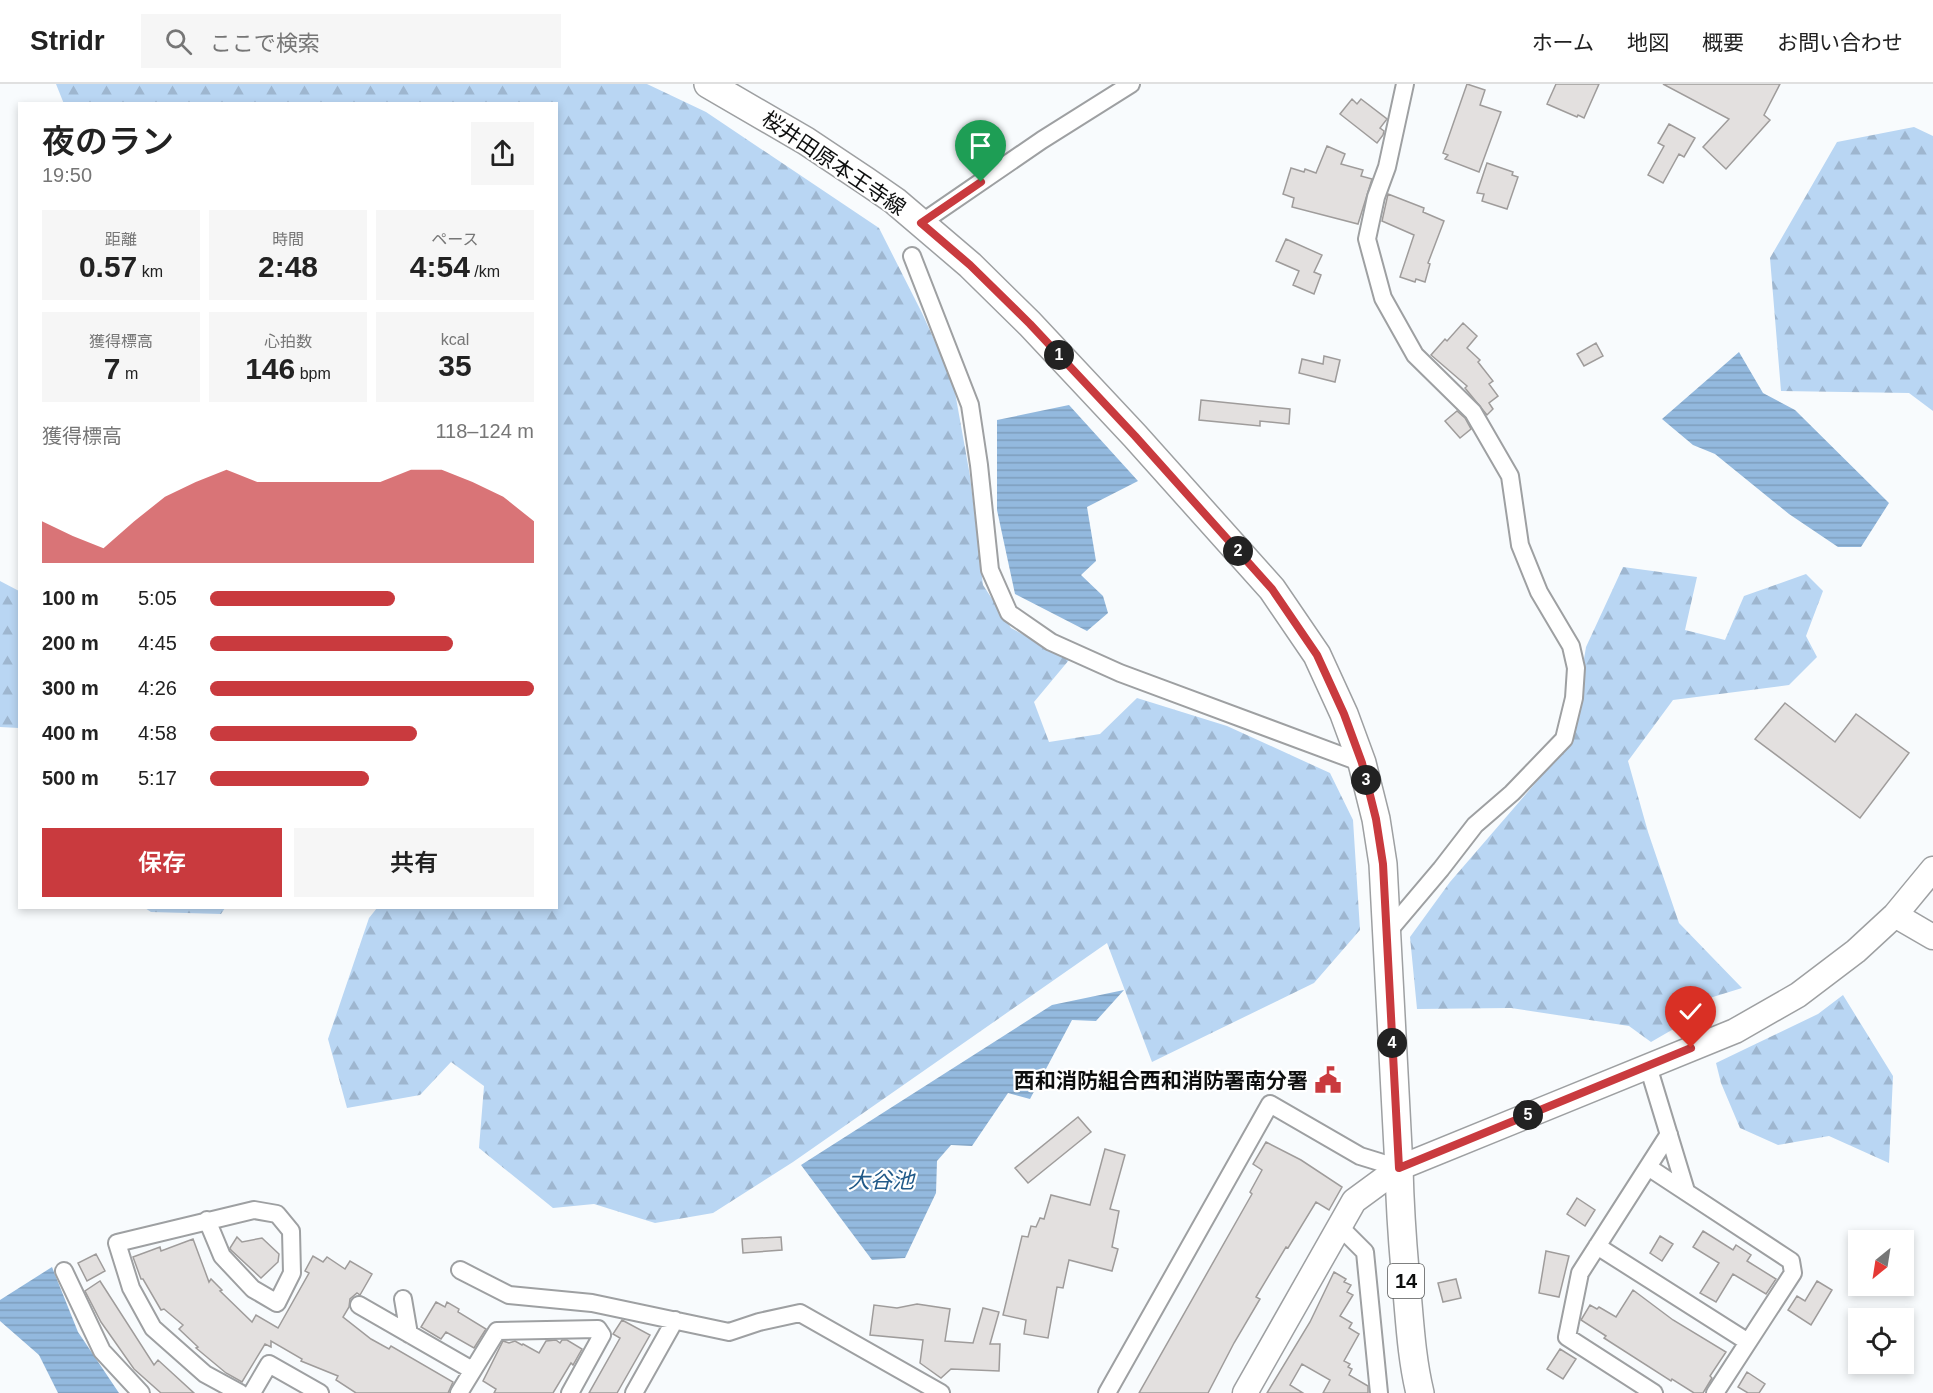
<!DOCTYPE html>
<html lang="ja">
<meta charset="utf-8">
<style>
body{margin:0;font-family:Helvetica,"Noto Sans JP",sans-serif;background:#f6f6f6;color:#222;height:100vh;display:flex;flex-direction:column;font-size:22px;white-space:nowrap}
*{box-sizing:border-box;margin:0}
p{font-size:20px;color:#767676}
.icon{flex:none;width:33px;height:33px;fill:none;stroke:currentColor;stroke-width:2;stroke-linecap:round;stroke-linejoin:round}
.map{position:relative;flex:1;overflow:hidden}
.side{position:absolute;left:18px;top:18px;width:540px;height:807px;display:flex;flex-direction:column;background:#fff;border-radius:0px;box-shadow:0 3px 9px #0003}
.side>*{flex:none}
.needle{width:39px;rotate:210deg}
.controls{position:absolute;left:1848px;top:1146px;display:grid;gap:12px}
.controls a{display:grid;place-items:center;width:66px;height:66px;border-radius:0px;background:#fff;box-shadow:0 3px 9px #0003;font-size:30px}
.pin{position:absolute;display:grid;place-items:center;width:51px;height:51px;color:#fff;margin:-62px -26px;border-radius:50% 50% 50% 0;rotate:-45deg;box-shadow:0 0 6px #0007}
.pin .icon{rotate:45deg}
.km{position:absolute;width:30px;height:30px;margin:-15px;border-radius:50%;background:#222;color:#fff;font-size:16px;line-height:30px;text-align:center}
.round{display:grid;place-items:center;flex:none;width:63px;height:63px;border-radius:0px;background:#f6f6f6}
.head{display:flex;align-items:center;justify-content:space-between;height:102px;padding:0 24px}
h1{font-size:33px;font-weight:600;line-height:45px}
.figures{display:grid;grid-template-columns:repeat(3,1fr);gap:9px;height:102px;padding:6px 24px}
.figures div{display:grid;align-content:center;border-radius:0px;background:#f6f6f6;text-align:center}
.figures b{font-size:30px;font-weight:600}
.figures small{font-size:16px;font-weight:400}
.figures p{font-size:16px}
.chart{height:168px;padding:12px 24px}
.chart p{display:flex;justify-content:space-between}
.chart svg{width:100%;height:108px;margin-top:6px;fill:#c93a3e;opacity:.7}
.primary-button{display:flex;gap:12px;margin-top:auto;padding:12px 24px}
.primary-button a{flex:1;height:69px;border-radius:0px;background:#c93a3e;color:#fff;font-size:24px;font-weight:600;line-height:69px;text-align:center}
.primary-button a+a{background:#f6f6f6;color:#222}
ul{padding:0 24px;list-style:none;font-size:20px}
li{display:grid;grid-template-columns:96px 72px 1fr;align-items:center;height:45px}
li i{height:15px;border-radius:8px;background:#c93a3e}
header{display:flex;align-items:center;gap:36px;box-sizing:border-box;height:84px;padding:0 30px;background:#fff;border-bottom:2px solid #e0e0e0}
header strong{font-size:28px}
nav{display:flex;gap:33px;margin-inline-start:auto;font-size:21px}
.search{width:420px;height:54px;background:#f6f6f6;display:flex;align-items:center;gap:15px;box-sizing:border-box;padding:0 21px;border-radius:0px;color:#767676;font-size:22px}
.map>svg:first-child{display:block}
</style>
<header>
<strong>Stridr</strong>
<div class="search"><svg class="icon" aria-label="search" viewBox="0 0 24 24"><circle cx="10" cy="10" r="6"/><path d="M15 15l6 6"/></svg>ここで検索</div>
<nav><a>ホーム</a><a>地図</a><a>概要</a><a>お問い合わせ</a></nav>
</header>
<div class="map">
<svg width="1933" height="1309" viewBox="0 0 1933 1309">
<defs>
<pattern id="forest-firs" width="22" height="20" patternUnits="userSpaceOnUse" patternTransform="scale(1.5)"><rect width="22" height="20" fill="#b9d6f3"/><path d="M5 1l3.5 6h-7zM16 11l3.5 6h-7z" fill="#9eb6cf"/></pattern>
<pattern id="water-rules" width="6" height="5" patternUnits="userSpaceOnUse" patternTransform="scale(1.5)"><rect width="6" height="5" fill="#93b9de"/><path d="M0 2.5h6" fill="none" stroke="#7e9ebd"/></pattern>
</defs>
<rect width="100%" height="100%" fill="#f8fbfd"/>
<path fill="url(#forest-firs)" d="M56,0H647L706,28L879,144L922,229L953,297L970,392L983,501L1011,544L1069,576L1034,618L1049,658L1100,650L1137,614L1227,642L1330,689L1353,736L1360,846L1314,899L1152,978L1107,859L793,1078L713,1129L655,1139L594,1120L553,1124L479,1064L484,1002L451,978L420,1011L347,1024L328,955L369,834L377,824H556V20H64Z
M1914,43L1933,52V327L1909,309L1781,307L1770,174L1837,58Z
M1623,483L1697,493L1685,546L1725,556L1744,512L1806,490L1823,507L1806,552L1817,573L1789,601L1673,616L1628,677L1648,748L1679,839L1742,904L1687,921L1677,943L1651,958L1629,942L1511,924L1417,925L1410,853L1450,798L1570,659L1586,563Z
M0,497L19,507V644L0,643Z
M145,824H225L221,830L151,828Z
M1843,911L1893,992L1889,1079L1829,1052L1778,1061L1740,1044L1721,999L1716,979L1818,930Z"/>
<path fill="url(#water-rules)" d="M1739,268L1763,309L1795,326L1889,419L1861,463H1838L1789,430L1715,370L1693,361L1662,335Z
M1069,321L1138,397L1087,423L1096,477L1081,491L1103,512L1108,529L1087,547L1015,510L997,426V336Z
M1124,906L1096,937L1072,936L1030,1015L1008,1009L972,1062L951,1061L937,1077L936,1109L905,1174L872,1176L801,1081L1052,921Z
M52,1183L78,1248L119,1309H58L39,1271L0,1237V1216Z"/>
<path fill="#e3e0df" stroke="#9f9c9b" stroke-width="1.5" d="M1467,0L1485,6L1480,21L1501,28L1479,88L1445,75L1448,71L1443,69Z
M1556,0H1599L1584,34L1578,31L1577,33L1547,20Z
M1663,0H1780L1764,31L1770,36L1726,85L1703,63L1729,35Z
M1352,15L1357,20L1361,15L1387,35L1380,44L1384,47L1383,51L1377,59L1340,30Z
M1669,40L1695,54L1684,73L1679,70L1663,99L1648,91L1664,62L1658,59Z
M1327,62L1345,70L1341,80L1363,86L1361,92L1372,95L1358,140L1292,123L1294,114L1283,110L1291,84L1304,88L1305,85L1316,89Z
M1487,79L1513,88L1512,91L1518,93L1507,125L1482,117L1484,110L1477,109Z
M1388,110L1424,124L1423,128L1444,137L1428,179L1430,180L1425,198L1416,195L1415,198L1400,193L1414,151L1382,137Z
M1286,155L1322,171L1314,188L1321,191L1314,210L1293,201L1299,187L1276,177Z
M1463,239L1477,252L1467,264L1480,276L1478,278L1493,297L1489,300L1498,312L1489,319L1493,325L1487,331L1465,304L1467,302L1431,271L1445,255L1447,257Z
M1596,259L1603,272L1584,282L1577,270Z
M1324,272L1340,276L1335,298L1299,289L1302,275L1323,280Z
M1201,316L1290,325L1289,340L1260,337V342L1199,336Z
M1457,327L1465,334L1471,345L1460,354L1445,337Z
M1785,619L1835,658L1856,630L1909,669L1860,734L1755,655Z
M1078,1033L1091,1048L1028,1099L1015,1084Z
M1266,1058L1301,1076L1342,1103L1329,1126L1316,1118L1288,1164L1286,1163L1256,1213L1260,1215L1234,1259L1208,1309H1139L1252,1110L1250,1108L1262,1086L1253,1080Z
M1105,1065L1125,1071L1110,1125L1119,1127L1112,1163L1118,1165L1112,1187L1069,1176L1063,1204L1057,1203L1048,1254L1024,1250L1026,1236L1003,1231L1022,1152L1028,1153L1031,1142L1036,1143L1040,1134L1044,1135L1051,1111L1090,1121Z
M1577,1114L1595,1126L1585,1142L1567,1130Z
M1703,1147L1733,1166L1736,1161L1751,1171L1747,1177L1776,1195L1766,1210L1733,1190L1716,1218L1700,1209L1719,1179L1693,1163Z
M1660,1152L1673,1160L1662,1177L1650,1169Z
M237,1153L242,1158L262,1154L279,1170L278,1178L261,1194L231,1166L230,1164Z
M781,1153L782,1166L743,1169L742,1155Z
M193,1155L209,1198L211,1195L222,1206L220,1207L252,1238L256,1231L278,1244L309,1189L305,1187L313,1172L323,1178L327,1173L345,1185L350,1177L372,1190L360,1211L357,1209L350,1215L349,1223L343,1233L371,1255L389,1265L391,1262L453,1298L448,1309H356L336,1296L338,1292L301,1277L302,1275L271,1257V1263L265,1260L242,1298L226,1289L196,1264L198,1263L179,1245L183,1241L164,1225L161,1226L143,1195H141L133,1173L160,1163L161,1167Z
M1546,1167L1569,1172L1559,1213L1539,1209Z
M96,1170L105,1187L87,1197L78,1179Z
M1334,1188L1346,1195L1344,1198L1351,1201L1347,1208L1353,1211L1340,1232L1352,1239L1349,1244L1359,1250L1344,1277L1350,1280L1348,1283L1352,1285L1349,1291L1368,1302V1309H1323L1330,1296L1302,1280L1290,1301L1303,1309H1267L1310,1238Z
M1456,1195L1461,1214L1443,1218L1438,1199Z
M100,1197L154,1281L158,1276L194,1309H161L134,1285L101,1238L85,1207Z
M1817,1197L1832,1206L1811,1241L1788,1226L1797,1212L1805,1217Z
M1633,1206L1673,1236L1726,1268L1710,1292L1712,1294L1703,1309H1694L1672,1295L1671,1297L1604,1254L1606,1252L1581,1236L1590,1221L1597,1225L1599,1223L1616,1233Z
M436,1218L445,1223L447,1218L459,1225L458,1228L486,1245L474,1264L446,1248L441,1255L421,1243Z
M917,1220L950,1225L945,1257L973,1259L983,1224L999,1228L990,1260H1000L999,1287L951,1285L941,1294L920,1279L923,1256L870,1251L874,1221L897,1224Z
M622,1236L650,1251L617,1309H589L620,1254L613,1250Z
M556,1256L560,1259L562,1256H567L582,1265L573,1281L571,1279L553,1309H494L496,1305L483,1297L503,1257L509,1259L515,1257L522,1261L523,1260L539,1269L546,1257Z
M1560,1265L1576,1275L1563,1295L1547,1285Z
M1747,1288L1765,1300L1759,1309H1748L1738,1303Z"/>
<g fill="none" stroke-linecap="round" stroke-linejoin="round">
<defs>
<path id="street" d="M921,139L1042,56L1131,0
M912,172L970,321L979,381L990,486L1009,529L1051,558L1120,589L1362,679
M1386,850L1441,785L1475,741L1512,709L1564,655L1574,614L1576,584L1571,562L1539,508L1520,461L1510,392L1473,328L1415,271L1383,214L1367,155L1376,113L1387,83L1405,0
M1648,982L1686,1107
M1648,1083L1791,1177L1793,1189L1715,1309
M207,1136L222,1172L253,1205L277,1219L292,1189L291,1147L277,1130L254,1126L117,1159L131,1204L153,1244L205,1290L240,1309
M1339,1142L1365,1168L1379,1309
M1597,1162L1748,1258
M460,1186L509,1211L592,1219L729,1248L759,1238L800,1229L941,1309
M64,1187L102,1267L141,1309
M403,1215L409,1250
M359,1221L472,1286
M252,1309L269,1280L320,1309
M459,1309L497,1247L598,1245L602,1251L570,1309
M634,1309L675,1236
M1107,1309L1270,1020L1360,1072L1399,1084
M1654,1309L1567,1253L1580,1189L1669,1050"/>
<path id="secondary" d="M1895,831L1933,853
M1245,1309L1354,1117L1399,1084L1735,947L1798,911L1856,867L1895,831L1933,785"/>
<path id="primary" d="M708,0L806,57L866,97L895,117L970,181L1030,240L1135,352L1272,505L1317,571L1344,630L1362,679L1376,735L1383,780L1399,1084C1400,1126 1403,1167 1407,1208C1410,1242 1412,1276 1420,1309"/>
</defs>
<use href="#street" stroke="#9ea0a2" stroke-width="20"/>
<use href="#secondary" stroke="#9ea0a2" stroke-width="27"/>
<use href="#primary" stroke="#9ea0a2" stroke-width="30"/>
<use href="#street" stroke="#fff" stroke-width="16"/>
<use href="#secondary" stroke="#fff" stroke-width="24"/>
<use href="#primary" stroke="#fff" stroke-width="27"/>
</g>
<g fill="none" stroke-linecap="round" stroke-linejoin="round">
<defs>
<path id="route" d="M981,98L921,139L970,181L1030,240L1135,352L1272,505L1317,571L1344,630L1362,679L1376,735L1383,780L1399,1084L1691,964"/>
</defs>
<use href="#route" stroke="#fff" stroke-width="12"/>
<use href="#route" stroke="#c93a3e" stroke-width="8"/>
</g>
<defs>
<symbol id="civic-bare" viewBox="-9 -9 18 18"><path d="M-.6-6.5H3V-4.5H.6V-3L4-1V1h2V6H-6V1h2V-1L-.6-3ZM-1.2 2.5V6h2.4V2.5Z" fill="#c93a3e" stroke="#fff" stroke-width="2.5" paint-order="stroke"/></symbol>
</defs>
<g fill-rule="evenodd">
<use href="#civic-bare" x="1309" y="977" width="38" height="38"/>
</g>
<g text-anchor="middle" dominant-baseline="central" stroke-width="4.5" stroke-linejoin="round" paint-order="stroke">
<rect fill="#fff" stroke="#565757" stroke-width="1.5" x="1388" y="1180" width="36" height="34" rx="4.5"/>
<g font-size="20" font-weight="bold" fill="#0e0f0f">
<text x="1406" y="1197">14</text>
</g>
<g font-size="21" fill="#0e0f0f" stroke="#fff">
<text transform="translate(834 79) rotate(34)">桜井田原本王寺線</text>
</g>
<g font-size="21" font-weight="bold" fill="#0e0f0f" stroke="#fff" text-anchor="end">
<text x="1308" y="996">西和消防組合西和消防署南分署</text>
</g>
<g font-size="22" font-style="italic" fill="#205988" stroke="#fff">
<text x="881" y="1096">大谷池</text>
</g>
</g>
</svg>
<div class="controls">
<a><svg class="needle" viewBox="-14 -14 28 28"><path d="M0-13l5 13h-10z" fill="#e53935"/><path d="M0 13l5-13h-10z" fill="#767676"/></svg></a>
<a><svg class="icon" aria-label="locate" viewBox="0 0 24 24"><circle cx="12" cy="12" r="6"/><path d="M12 2v4M12 18v4M2 12h4M18 12h4"/></svg></a>
</div>
<div class="pin" style="left:981px;top:98px;background:#1e9e55"><svg class="icon" aria-label="arrive" viewBox="0 0 24 24"><path d="M6 21V4h12l-3 4 3 4H6"/></svg></div>
<div class="pin" style="left:1691px;top:964px;background:#d93025"><svg class="icon" aria-label="check" viewBox="0 0 24 24"><path d="M5 12l5 5 9-10"/></svg></div>
<b class="km" style="left:1059px;top:271px">1</b>
<b class="km" style="left:1238px;top:467px">2</b>
<b class="km" style="left:1366px;top:696px">3</b>
<b class="km" style="left:1392px;top:959px">4</b>
<b class="km" style="left:1528px;top:1031px">5</b>
<section class="side">
<div class="head"><div><h1>夜のラン</h1><p>19:50</p></div><a class="round"><svg class="icon" aria-label="share" viewBox="0 0 24 24"><path d="M12 15V3M7 8l5-5 5 5M5 13v7h14v-7"/></svg></a></div>
<div class="figures">
<div><p>距離</p><b>0.57<small> km</small></b></div>
<div><p>時間</p><b>2:48</b></div>
<div><p>ペース</p><b>4:54<small> /km</small></b></div>
</div>
<div class="figures">
<div><p>獲得標高</p><b>7<small> m</small></b></div>
<div><p>心拍数</p><b>146<small> bpm</small></b></div>
<div><p>kcal</p><b>35</b></div>
</div>
<div class="chart"><p><span>獲得標高</span>118–124 m</p>
<svg viewBox="0 0 160 44" preserveAspectRatio="none"><path d="M0 44V27L10 33L20 38L30 27L40 17L50 11L60 6L70 11L80 11L90 11L100 11L110 11L120 6L130 6L140 11L150 17L160 27V44z"/></svg>
</div>
<ul>
<li><b>100 m</b>5:05<i style="width:57%"></i></li>
<li><b>200 m</b>4:45<i style="width:75%"></i></li>
<li><b>300 m</b>4:26<i style="width:100%"></i></li>
<li><b>400 m</b>4:58<i style="width:64%"></i></li>
<li><b>500 m</b>5:17<i style="width:49%"></i></li>
</ul>
<div class="primary-button"><a>保存</a><a>共有</a></div>
</section>
</div>
